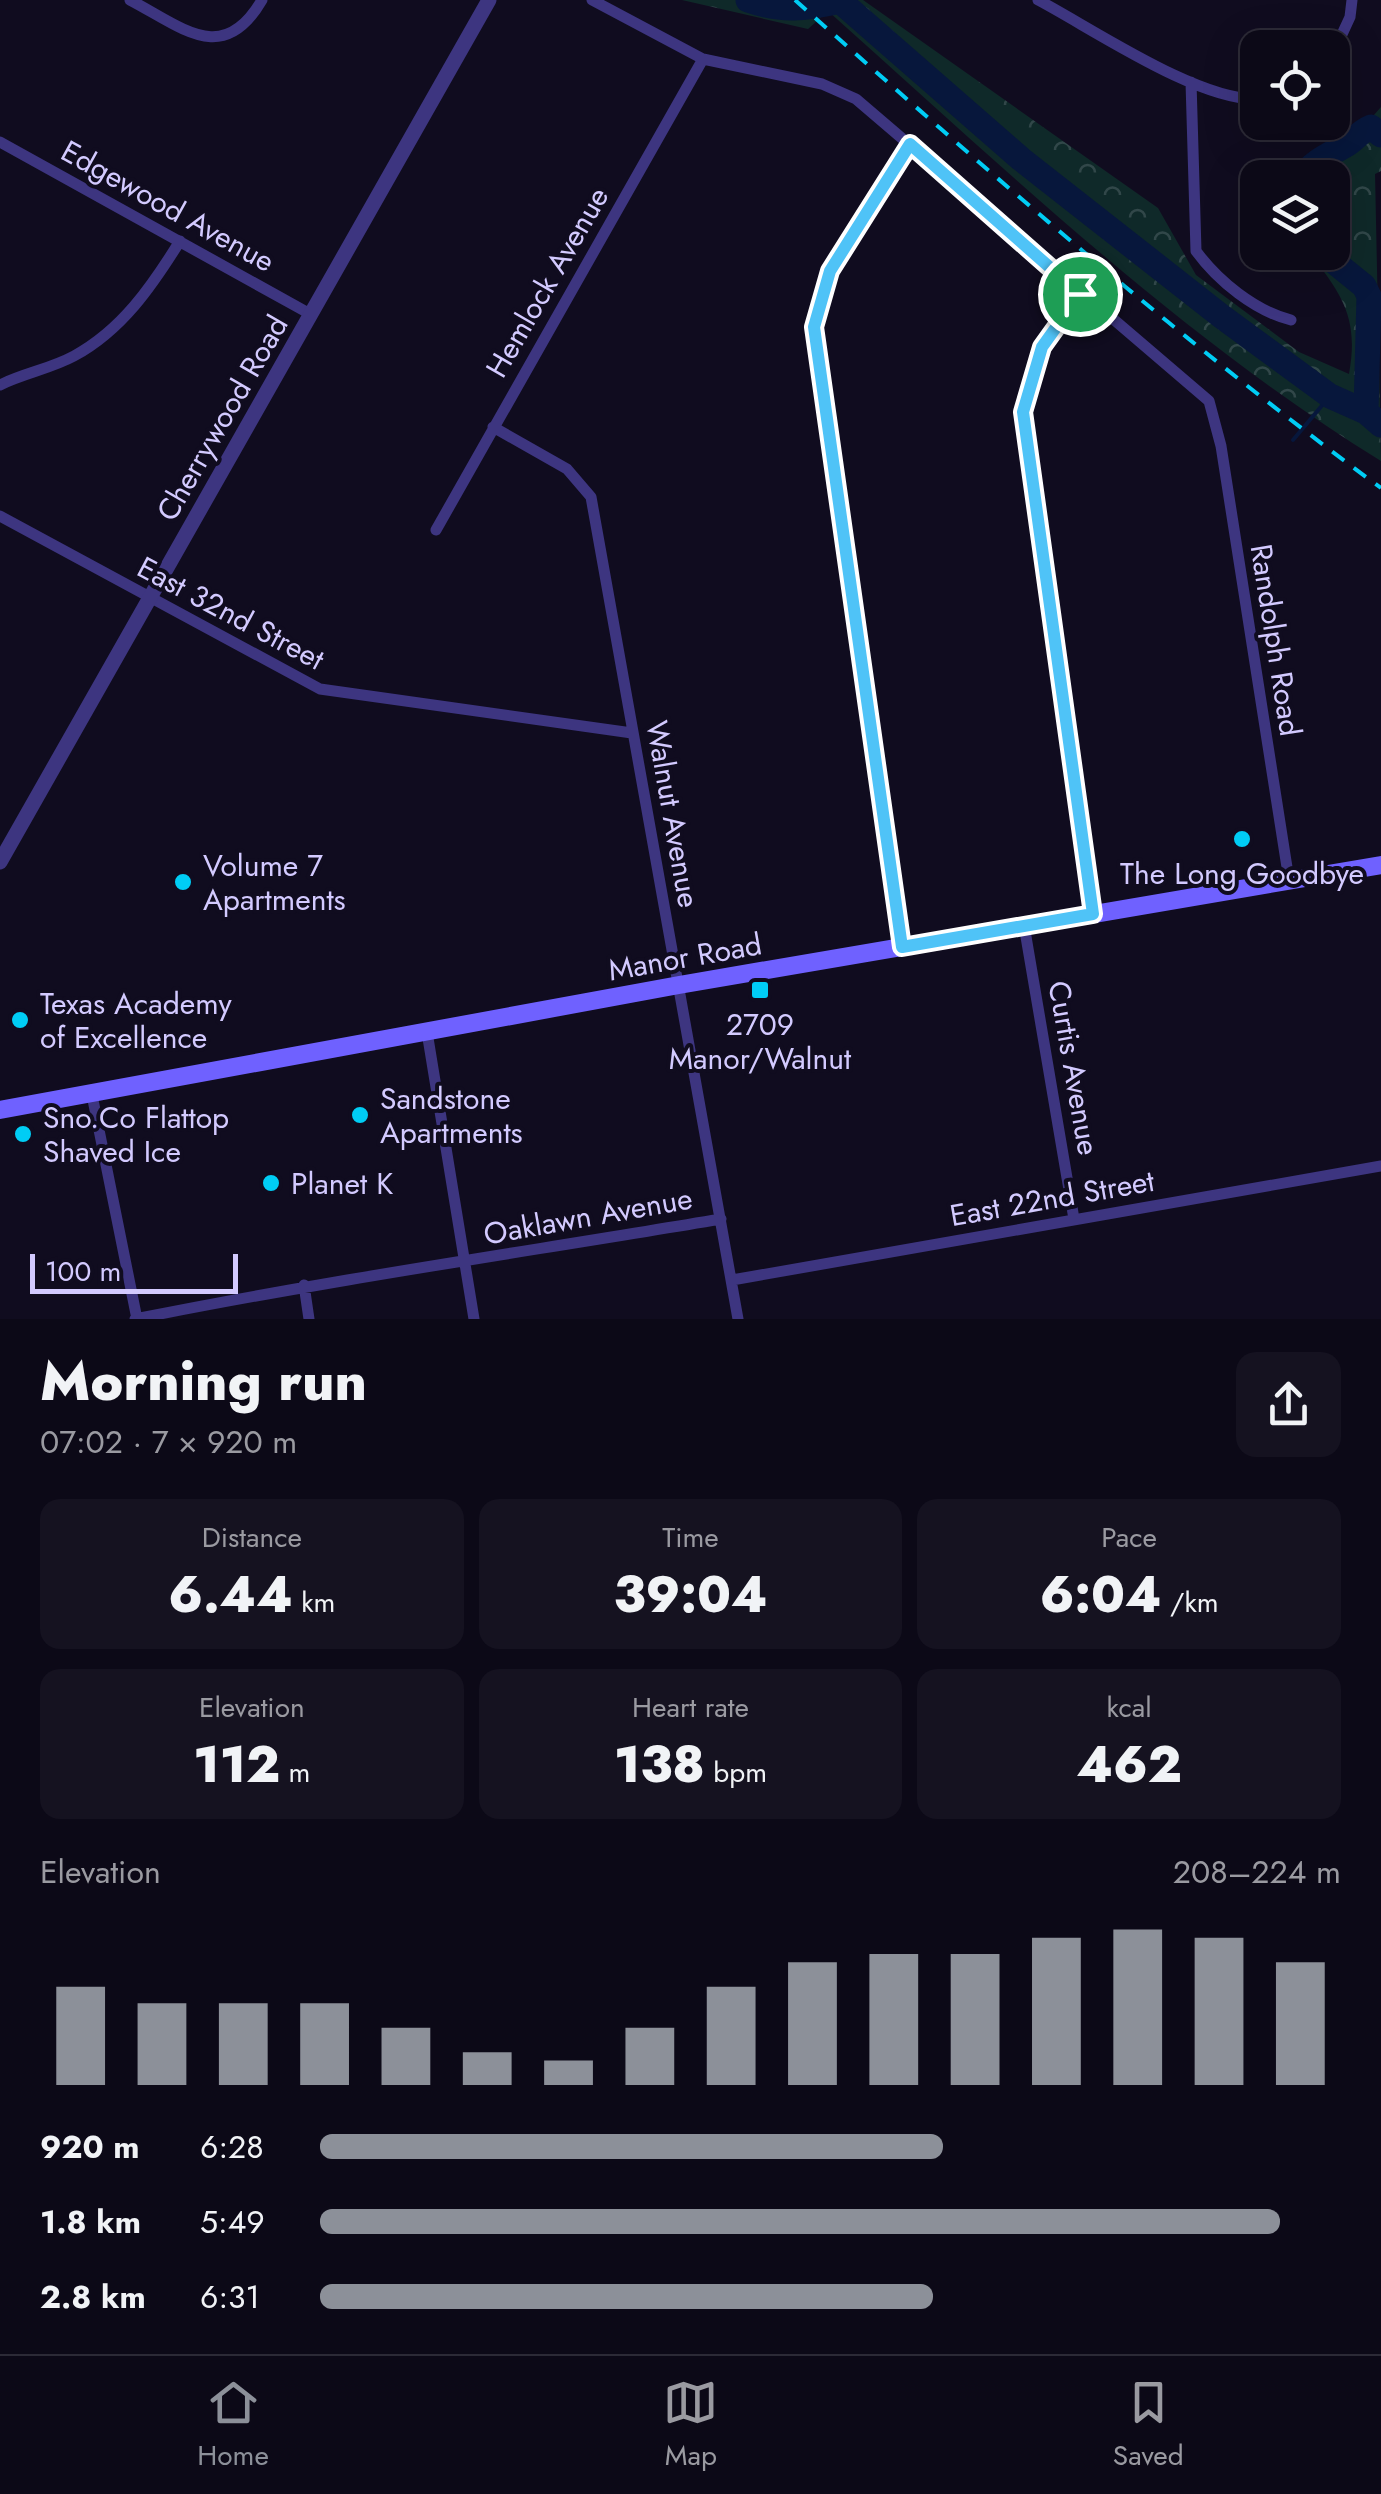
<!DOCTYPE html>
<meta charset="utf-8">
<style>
body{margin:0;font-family:Jost,sans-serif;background:#151220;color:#f1f3f6;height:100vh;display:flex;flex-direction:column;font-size:38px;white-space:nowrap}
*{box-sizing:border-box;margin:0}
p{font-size:32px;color:#9a9aa1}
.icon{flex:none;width:55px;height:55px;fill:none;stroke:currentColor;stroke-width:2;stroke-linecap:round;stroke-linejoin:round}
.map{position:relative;height:1319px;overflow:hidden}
.side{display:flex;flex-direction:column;background:#0c0917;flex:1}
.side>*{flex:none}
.buttons{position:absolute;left:1240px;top:30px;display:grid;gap:20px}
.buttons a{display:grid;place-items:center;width:110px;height:110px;border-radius:20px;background:#0c0917;box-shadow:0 10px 40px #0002,0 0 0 2px #2c2a36;font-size:50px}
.scale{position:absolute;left:30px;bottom:25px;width:208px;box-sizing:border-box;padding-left:10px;border:5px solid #d3caff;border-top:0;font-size:28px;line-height:35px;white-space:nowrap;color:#d3caff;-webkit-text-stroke:8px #100c1f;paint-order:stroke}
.pin{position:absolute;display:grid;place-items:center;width:85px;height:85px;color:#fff;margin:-42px;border:5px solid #fff;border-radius:50%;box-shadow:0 2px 10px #0007}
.round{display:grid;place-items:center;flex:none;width:105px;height:105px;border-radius:20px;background:#151220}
.summary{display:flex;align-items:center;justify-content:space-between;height:170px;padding:0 40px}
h1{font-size:55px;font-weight:800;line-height:75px}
.metrics{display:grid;grid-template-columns:repeat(3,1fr);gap:15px;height:170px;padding:10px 40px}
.metrics div{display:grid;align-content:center;border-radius:20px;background:#151220;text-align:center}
.metrics b{font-size:50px;font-weight:800}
.metrics small{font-size:28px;font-weight:400}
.metrics p{font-size:28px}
.chart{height:280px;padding:20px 40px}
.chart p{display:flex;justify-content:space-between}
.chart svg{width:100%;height:180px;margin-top:10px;stroke:#8c9099;stroke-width:6}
ul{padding:0 40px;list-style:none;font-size:32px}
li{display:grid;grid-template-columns:160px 120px 1fr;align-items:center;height:75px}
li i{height:25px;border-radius:12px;background:#8c9099}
.tab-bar{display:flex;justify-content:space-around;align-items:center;height:140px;border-top:2px solid #2c2a36;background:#0c0917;font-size:28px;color:#9a9aa1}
.tab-bar a{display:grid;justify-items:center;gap:5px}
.tab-bar .current{color:#8c9099}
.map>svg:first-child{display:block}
</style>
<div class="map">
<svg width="1381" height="1319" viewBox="0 0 1381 1319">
<defs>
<pattern id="forest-crowns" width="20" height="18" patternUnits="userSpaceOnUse" patternTransform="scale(2.5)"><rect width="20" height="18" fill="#0f2929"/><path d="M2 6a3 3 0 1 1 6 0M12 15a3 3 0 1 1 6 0" fill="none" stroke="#314749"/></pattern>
</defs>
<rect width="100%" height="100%" fill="#100c1f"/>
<path fill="url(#forest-crowns)" d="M682,0H863L1158,208L1196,275L1299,352L1349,374C1359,319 1343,296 1310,253L1332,252V178L1281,177V171L1367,123L1381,107V171L1375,174L1381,461C1179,336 1005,169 828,11L808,29Z"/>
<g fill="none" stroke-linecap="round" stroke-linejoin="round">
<path stroke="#07173c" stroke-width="4" d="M1293,440L1330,396"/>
<path stroke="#07173c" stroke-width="25" d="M748,0C782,12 805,9 840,1L1021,159L1221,316L1330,396L1366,412L1381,425
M1301,178C1314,160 1329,155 1346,145C1355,140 1359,132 1371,127L1381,135
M1322,252L1364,286L1369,296L1366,412"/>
<path stroke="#3d3580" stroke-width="11" d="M130,0C182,27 223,67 262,0
M592,0L703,59L822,84L856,99L1209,401L1221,446L1289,880
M1038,0C1093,29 1198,101 1258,99
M1332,56L1350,17L1352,0
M1191,82L1196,251C1218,281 1255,311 1291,320
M0,142L312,315
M1080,294L1042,347L1023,412L1093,914
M0,385C24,373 50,369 74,356C122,330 152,286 180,241
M493,427L567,469L591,497L738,1319
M0,516L320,689L632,733
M436,530L703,59
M1024,925L1074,1219
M902,947L814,327L830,271L910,144
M427,1032L474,1319
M92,1095L137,1319
M732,1280L1381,1166
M304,1285L309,1319
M135,1319C329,1280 525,1252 721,1219"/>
<path stroke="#3d3580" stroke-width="15" d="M0,862L489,0"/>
<path stroke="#6f61ff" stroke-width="18" d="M0,1110L679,985L1381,865"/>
<path stroke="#00cdf5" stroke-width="4" stroke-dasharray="15 12" stroke-linecap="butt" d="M795,0C985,169 1176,337 1381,488"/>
</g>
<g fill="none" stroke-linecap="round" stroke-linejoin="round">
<defs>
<path id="route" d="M910,144L1080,294L1042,347L1023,412L1093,914L902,947L814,327L830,271Z"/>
</defs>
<use href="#route" stroke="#fff" stroke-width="20"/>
<use href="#route" stroke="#4fc3f7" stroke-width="12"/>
</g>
<g fill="#00cdf5" stroke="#100c1f" stroke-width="4">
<circle cx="1242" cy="839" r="10"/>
<circle cx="183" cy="882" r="10"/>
<rect x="750" y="980" width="20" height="20" rx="5"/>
<circle cx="20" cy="1020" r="10"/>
<circle cx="360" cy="1115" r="10"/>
<circle cx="23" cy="1134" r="10"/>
<circle cx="271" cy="1183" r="10"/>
</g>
<g text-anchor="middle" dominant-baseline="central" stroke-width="8" stroke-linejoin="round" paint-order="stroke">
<g font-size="30" fill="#d3caff" stroke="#100c1f">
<text transform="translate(168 206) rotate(29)">Edgewood Avenue</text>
<text transform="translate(547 282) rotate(-60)">Hemlock Avenue</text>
<text transform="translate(222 418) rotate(-60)">Cherrywood Road</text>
<text transform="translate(231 613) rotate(28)">East 32nd Street</text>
<text transform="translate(1276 640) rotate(81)">Randolph Road</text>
<text transform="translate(673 814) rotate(80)">Walnut Avenue</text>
<text transform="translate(685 957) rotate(-10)">Manor Road</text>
<text transform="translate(1074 1068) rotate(80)">Curtis Avenue</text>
<text transform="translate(1052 1198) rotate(-10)">East 22nd Street</text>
<text transform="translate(588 1216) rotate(-10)">Oaklawn Avenue</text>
</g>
<g font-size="30" fill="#d3caff" stroke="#100c1f" text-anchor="start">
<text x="203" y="865">Volume 7<tspan x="203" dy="34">Apartments</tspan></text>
<text x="1242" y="873" text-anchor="middle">The Long Goodbye</text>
<text x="40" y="1003">Texas Academy<tspan x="40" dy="34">of Excellence</tspan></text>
<text x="760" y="1024" text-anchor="middle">2709<tspan x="760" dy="34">Manor/Walnut</tspan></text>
<text x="380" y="1098">Sandstone<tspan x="380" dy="34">Apartments</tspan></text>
<text x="43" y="1117">Sno.Co Flattop<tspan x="43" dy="34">Shaved Ice</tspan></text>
<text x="291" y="1183">Planet K</text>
</g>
</g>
</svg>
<div class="buttons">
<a><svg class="icon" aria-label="locate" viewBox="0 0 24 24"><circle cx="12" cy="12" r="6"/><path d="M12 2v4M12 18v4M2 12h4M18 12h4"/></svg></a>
<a><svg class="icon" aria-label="layers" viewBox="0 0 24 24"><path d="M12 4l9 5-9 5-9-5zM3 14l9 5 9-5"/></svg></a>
</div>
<div class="scale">100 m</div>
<div class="pin" style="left:1080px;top:294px;background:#1e9e55"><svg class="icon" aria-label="arrive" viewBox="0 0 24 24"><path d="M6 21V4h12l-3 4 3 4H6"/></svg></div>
</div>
<section class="side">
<div class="summary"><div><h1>Morning run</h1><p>07:02 · 7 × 920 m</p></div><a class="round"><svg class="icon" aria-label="share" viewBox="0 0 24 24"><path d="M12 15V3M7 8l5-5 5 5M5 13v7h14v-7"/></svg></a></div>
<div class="metrics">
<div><p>Distance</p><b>6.44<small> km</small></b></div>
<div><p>Time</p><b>39:04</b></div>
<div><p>Pace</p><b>6:04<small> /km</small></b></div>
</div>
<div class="metrics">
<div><p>Elevation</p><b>112<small> m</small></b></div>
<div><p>Heart rate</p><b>138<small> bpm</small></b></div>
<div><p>kcal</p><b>462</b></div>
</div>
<div class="chart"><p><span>Elevation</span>208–224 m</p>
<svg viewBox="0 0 160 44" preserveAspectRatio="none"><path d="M5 44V20M15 44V24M25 44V24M35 44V24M45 44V30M55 44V36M65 44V38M75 44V30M85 44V20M95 44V14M105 44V12M115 44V12M125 44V8M135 44V6M145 44V8M155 44V14"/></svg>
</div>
<ul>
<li><b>920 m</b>6:28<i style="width:61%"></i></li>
<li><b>1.8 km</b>5:49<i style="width:94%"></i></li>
<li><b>2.8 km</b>6:31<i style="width:60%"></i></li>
</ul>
</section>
<nav class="tab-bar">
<a class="current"><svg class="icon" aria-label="home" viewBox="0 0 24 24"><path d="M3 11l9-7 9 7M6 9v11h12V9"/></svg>Home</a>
<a><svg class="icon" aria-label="map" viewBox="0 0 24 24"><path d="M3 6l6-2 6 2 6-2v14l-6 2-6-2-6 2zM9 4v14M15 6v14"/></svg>Map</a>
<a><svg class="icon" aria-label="saved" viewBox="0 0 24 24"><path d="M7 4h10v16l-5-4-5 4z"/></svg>Saved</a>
</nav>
